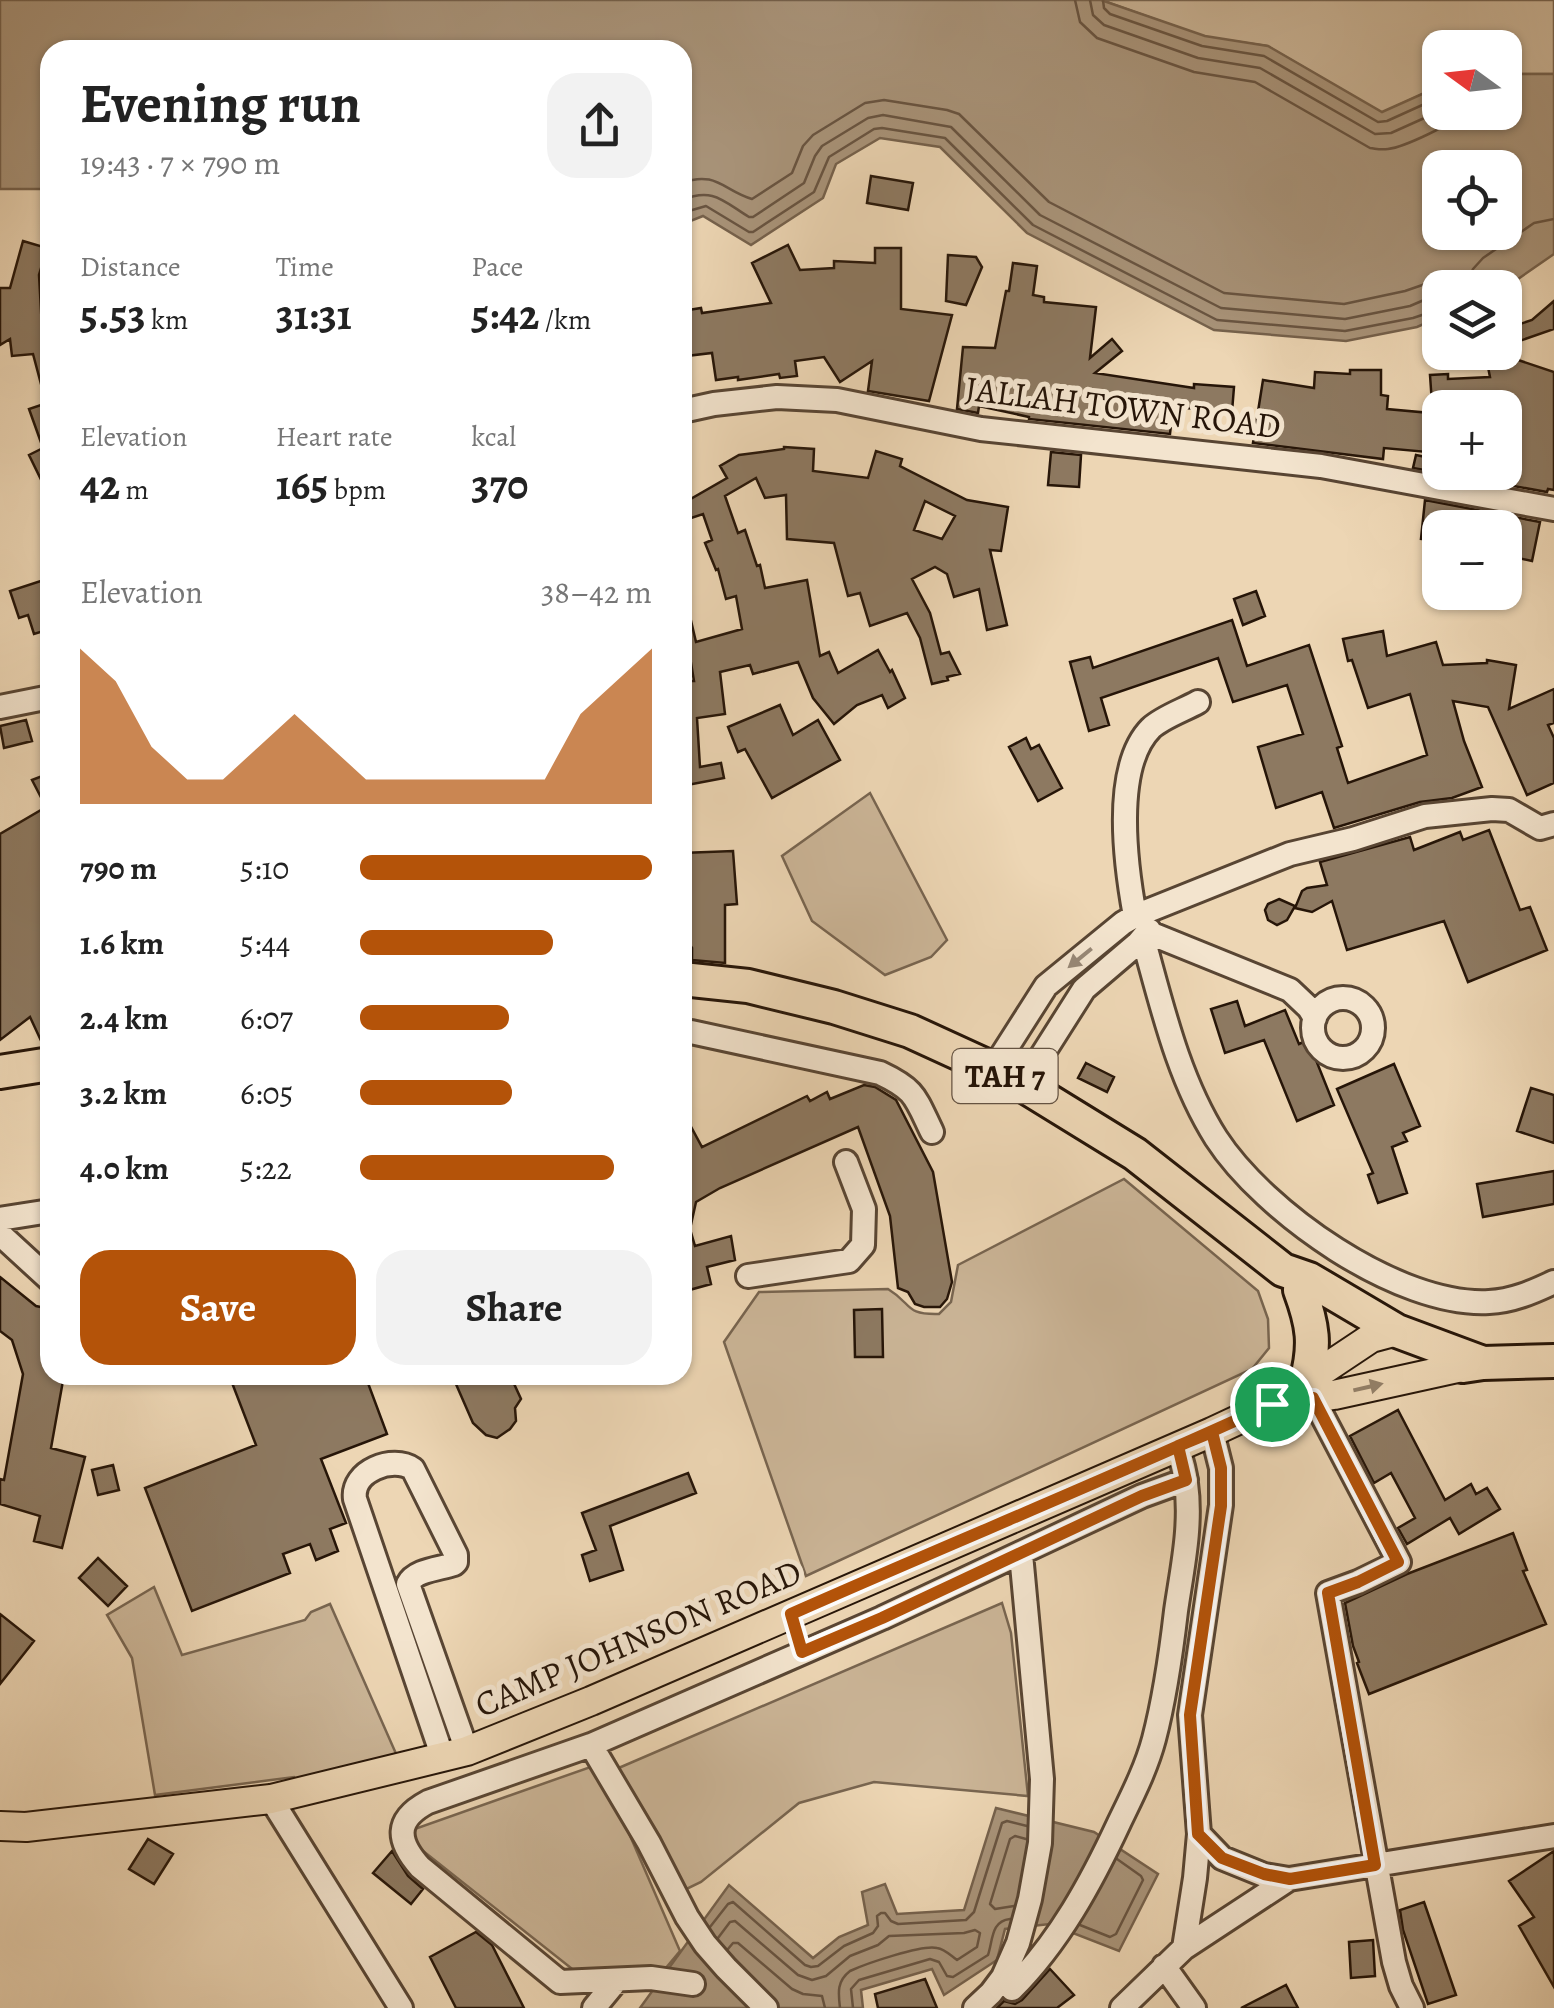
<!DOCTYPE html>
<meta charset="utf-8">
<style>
body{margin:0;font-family:Alegreya,serif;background:#f2f2f2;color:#222;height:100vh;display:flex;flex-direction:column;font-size:38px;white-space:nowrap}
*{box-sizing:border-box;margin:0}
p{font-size:32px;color:#767676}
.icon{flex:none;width:55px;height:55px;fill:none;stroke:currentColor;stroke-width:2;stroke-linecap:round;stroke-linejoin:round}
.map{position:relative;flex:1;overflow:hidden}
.panel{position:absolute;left:40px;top:40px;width:652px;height:1345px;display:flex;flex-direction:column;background:#fff;border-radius:30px;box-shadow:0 2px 8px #0004}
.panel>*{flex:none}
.needle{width:65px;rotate:285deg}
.fabs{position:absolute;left:1422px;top:30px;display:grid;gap:20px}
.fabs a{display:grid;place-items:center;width:100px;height:100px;border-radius:20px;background:#fff;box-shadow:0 2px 8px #0004;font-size:50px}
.pin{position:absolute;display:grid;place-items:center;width:85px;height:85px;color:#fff;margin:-42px;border:5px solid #fff;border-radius:50%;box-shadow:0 2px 10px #0007}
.round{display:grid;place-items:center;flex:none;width:105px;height:105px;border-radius:30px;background:#f2f2f2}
.head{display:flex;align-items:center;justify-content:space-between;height:170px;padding:0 40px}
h1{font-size:55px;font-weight:700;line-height:75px}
.metrics{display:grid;grid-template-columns:repeat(3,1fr);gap:15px;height:170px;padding:10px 40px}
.metrics div{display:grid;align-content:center}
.metrics b{font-size:42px;font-weight:700}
.metrics small{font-size:28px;font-weight:400}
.metrics p{font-size:28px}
.chart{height:280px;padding:20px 40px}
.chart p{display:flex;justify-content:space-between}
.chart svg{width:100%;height:180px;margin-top:10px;fill:#b45309;opacity:.7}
.action{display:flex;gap:20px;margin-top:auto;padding:20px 40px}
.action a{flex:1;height:115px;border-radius:30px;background:#b45309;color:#fff;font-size:40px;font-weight:700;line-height:115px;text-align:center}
.action a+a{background:#f2f2f2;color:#222}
ul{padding:0 40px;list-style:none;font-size:32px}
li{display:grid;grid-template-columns:160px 120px 1fr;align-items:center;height:75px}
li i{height:25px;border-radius:12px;background:#b45309}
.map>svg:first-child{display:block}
</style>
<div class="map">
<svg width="1554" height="2008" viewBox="0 0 1554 2008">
<rect width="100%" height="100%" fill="#edd6b4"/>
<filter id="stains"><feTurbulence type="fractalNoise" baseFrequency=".002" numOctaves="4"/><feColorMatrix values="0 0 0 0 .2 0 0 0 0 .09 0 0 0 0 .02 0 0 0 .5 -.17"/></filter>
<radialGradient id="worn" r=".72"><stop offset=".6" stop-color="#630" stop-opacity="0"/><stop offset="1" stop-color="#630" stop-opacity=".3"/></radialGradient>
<path fill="#cbb597" stroke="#786550" stroke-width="2.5" d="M1101,0H1554V74H1505V48H1440V86L1382,113L1267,46L1205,37Z
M870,793L947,940L931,957L885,975L812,921L782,856Z
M1124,1179L1258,1291L1268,1319L1269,1348L1252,1369L806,1576L724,1342L759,1292L888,1289C913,1304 904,1315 939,1314L951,1302L958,1265Z
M154,1587L182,1655L305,1620L311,1612L330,1604L401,1765L309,1797L294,1777L155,1795L132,1658L107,1615Z
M1002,1603L1011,1633L1028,1796L874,1782L799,1803L701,1882L672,1896L614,1770Z
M599,1764L680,1951L665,1969L576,1972L413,1843L409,1831Z"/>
<path fill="#a9947a" stroke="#75614c" stroke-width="2.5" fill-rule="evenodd" d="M0,0H1101L1205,36L1268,46L1382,112L1440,86V112H1505V74H1554V254L1505,288H1440V317L1417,327L1346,341L1214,330L1027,233L940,147L880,138L836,164L823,198L751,245L703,216L683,224L682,50H50V189H0ZM1440,168H1505V232H1440Z
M996,1808L1094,1832L1158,1874L1119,1951L1050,1924L1005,1929L997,1960L944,1995L932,1969L861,1990L863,2008H640L729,1885L813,1958L839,1937L868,1925L862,1892L885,1884L897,1914L964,1910Z"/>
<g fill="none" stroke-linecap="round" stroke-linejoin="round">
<path stroke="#685441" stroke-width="2.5" d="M1075,0L1080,22L1097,38L1194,72L1255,82L1370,148C1378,149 1380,150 1388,149C1405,147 1452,124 1466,112
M1090,0L1093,15L1104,25L1198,58L1260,68L1375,134L1391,133L1440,111
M1103,0L1104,8L1110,14L1202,46L1264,56L1378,122L1387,121L1440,97
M682,183C716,170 724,191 752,199L792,173L803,146L813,135L865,103L884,100L947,110L959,114L1049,202L1224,293L1344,304L1405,291L1431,282H1447L1459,288
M682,200C713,187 723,201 749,217H753L804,183L815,156L822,146L868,118L883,115L951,127L1040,215L1221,308L1345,319L1410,306L1431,297L1440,296
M682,213L706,206L749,232H753L814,192L829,157L874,129L882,128L945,138L1033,225L1217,320L1345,331L1413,318L1440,309
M1466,288L1473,269L1483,258L1534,223L1554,219
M1014,1906L995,1909L990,1904L1010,1839L1015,1836L1026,1839
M1080,1925L1110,1937L1116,1934L1143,1880L1141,1876L1117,1859
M710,1927L728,1904L733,1902L805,1965L811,1967L818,1966L844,1946L873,1933L878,1926L877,1916L881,1913H885L891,1921L898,1924L966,1920L974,1912L1002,1823L1007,1821L1027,1826
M718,1938L730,1922L735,1921L798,1975L812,1980L826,1976L850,1956L878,1945L889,1936L964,1933L975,1930L980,1933L977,1947L957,1960C951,1956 945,1949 937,1948C923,1944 865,1964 850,1971C837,1981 838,1992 840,2008
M728,1949L733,1943H738L792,1989L803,1994L822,1996L825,2008
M853,2008L851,1989L859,1980L930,1959L939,1962L947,1976L953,1977L988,1955C993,1940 991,1921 1010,1919"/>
</g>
<path fill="#8d7961" stroke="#261508" stroke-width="2.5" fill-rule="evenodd" d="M871,176L913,183L908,210L867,203Z
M23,241L47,248L39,275L42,328L50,327V398L45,399L33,354L12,356L10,339L0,345V288H10Z
M788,245L800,270L834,268V261L875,263V248H901V309L952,315L929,401L868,391L872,361L840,382L824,357L795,361L797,376L780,378L779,374L738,380V377L716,380L712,353L686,356L682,311L701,308L702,313L771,303L752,263Z
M948,255L976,257L982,267L966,305L946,301Z
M1013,263L1037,266L1033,295L1044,297V302L1096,307L1090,358L1112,339L1122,351L1095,373L1194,388V384L1234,387L1232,412L1173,407L1170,434L1029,419V417L979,406L978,413L957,409L963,347L995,348L1006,291H1009Z
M1554,301V329L1505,346V329L1532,320Z
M1485,352H1494L1554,372V490L1548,489L1547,492L1413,468L1416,455L1440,460V472H1505V408H1458L1457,402L1432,404L1430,375L1448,374V379L1490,377Z
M1350,370H1381V395L1388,396L1387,409L1430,413L1427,452L1384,448L1383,459L1253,443L1263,380L1314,388L1315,372L1350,374Z
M50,402V498L29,455L43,448L29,409Z
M784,447L814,449L813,471L868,478L876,451L902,459L900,466L967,500L1008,507L1001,551L990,550L1007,625L987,630L979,589L954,597L947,574L935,567L912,579L930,613L941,654L949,652L960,674L947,677L948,680L932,684L920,638L907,613L870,626L860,593L848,596L834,543L787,539L786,495L765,498L756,478L725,496L738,533L745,530L757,566L760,565L765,588L807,580L820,656L829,652L838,673L878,650L890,672L892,670L905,698L888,708L882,695L857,705L834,724L813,698L798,662L753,674L750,665L720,672L725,714L697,718L700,767L721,763L724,778L682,786V681H694L690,657L682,659V609L688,608L696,642L742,629L736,596L726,599L718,569L716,570L705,543L712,540L703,514L682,521V504L727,478L720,466L739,455L784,449ZM925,501L955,516L942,539L914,530Z
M1051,452L1081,455L1079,487L1048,485Z
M1425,500L1540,522L1532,561L1505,555V528H1440V541L1421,539Z
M50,578V629L34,634L28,615L19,618L10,591Z
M1256,591L1265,616L1243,625L1234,599Z
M1232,620L1247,666L1309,645L1342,746L1337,748L1348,783L1427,755L1410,694L1368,708L1352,660L1348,661L1343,639L1383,631L1387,656L1436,642L1443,665L1487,663V660L1516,665L1509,709L1554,689V723L1548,725L1554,738V783L1527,795L1488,707L1453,701L1464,741L1482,787L1452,798L1420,802L1334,828L1322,792L1276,808L1258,747L1303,734L1287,685L1233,702L1218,658L1101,698L1109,725L1089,731L1070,662L1090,657L1093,668Z
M780,705L793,735L818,720L840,760L772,798L745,749L738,752L728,727Z
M26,720L32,741L4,748L0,726Z
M1026,738L1031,749L1039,745L1062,788L1038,801L1009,747Z
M50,773V1044L43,1045L30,1017L0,1040V834L46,807L32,780Z
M1489,830L1520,910L1530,907L1547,950L1468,982L1444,921L1347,950L1332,901L1312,912L1295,908L1302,891L1307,888L1327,885L1320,862L1410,837L1414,850L1460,832L1463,840Z
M733,851L737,904L725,905V963L692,960V948L690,945H682V853Z
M1279,899L1295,906L1287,920L1277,925L1268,920L1265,910L1268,904Z
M1237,1001L1245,1026L1285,1010L1299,1044L1308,1040L1334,1105L1297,1121L1264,1040L1225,1053L1211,1009Z
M1086,1063L1114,1077L1107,1092L1078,1078Z
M1394,1064L1420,1126L1403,1133L1407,1141L1392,1147L1407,1193L1378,1203L1368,1175L1373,1173L1337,1089Z
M864,1085L875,1087L896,1100L933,1172L952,1282L947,1299L940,1307H924L915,1304L908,1292L898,1288L890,1216L858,1127L720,1188L696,1202L690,1229L695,1246L731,1236L735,1260L707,1267L711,1284L682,1292V1110L702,1147L807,1096L810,1101L827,1092L830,1099Z
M1531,1088L1554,1095V1143L1517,1131Z
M1554,1171V1204L1483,1217L1477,1184Z
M0,1277L36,1306L50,1309V1375H64L51,1448L85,1457L62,1548L34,1541L40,1516L0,1504V1479L4,1480L23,1374L12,1340L0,1331Z
M882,1309L883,1357H855L854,1310Z
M229,1375H365L387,1434L321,1459L346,1523L330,1529L338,1551L316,1560L310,1544L283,1554L290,1573L192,1611L145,1488L256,1445Z
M452,1375H510L521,1399L515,1408L516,1421L510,1429L497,1438L486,1435L473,1423Z
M1398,1410L1445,1500L1471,1484L1476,1494L1487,1488L1500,1509L1459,1534L1450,1518L1407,1544L1398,1528L1415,1518L1391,1473L1374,1483L1350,1436Z
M113,1465L119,1490L98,1495L92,1470Z
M688,1473L696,1493L610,1526L623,1570L590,1581L582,1555L596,1550L582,1513Z
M1513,1533L1527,1570L1523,1571L1546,1624L1369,1694L1357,1663L1359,1662L1353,1646L1345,1603L1407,1574Z
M98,1558L127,1586L108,1606L79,1578Z
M0,1614L34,1641L0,1684Z
M148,1839L173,1854L154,1884L129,1869Z
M392,1851L408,1876L423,1889L411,1904L373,1873Z
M1554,1851V1987L1519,1926L1534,1917L1509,1881Z
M1424,1902L1456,1995L1428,2004L1403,1930L1400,1910Z
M476,1932L492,1945L524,2008H456L430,1957Z
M1373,1940L1375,1976L1351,1978L1349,1942Z
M1050,1969L1074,1995L1057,2008H997L1004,2001L1015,2004L1022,2000Z
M925,1979L937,2008H878L875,1994Z
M1286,1985L1298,2008H1241Z"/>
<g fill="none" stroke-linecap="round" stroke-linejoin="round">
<defs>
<path id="minor" d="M682,411L714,404L777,397L837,400L981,429L1321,466L1554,509
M0,707L50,697
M1135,916C1126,867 1112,767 1151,728C1163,717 1184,710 1198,702
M1147,932L1290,990L1309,1008L1315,1018
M1143,938C1162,1006 1178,1078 1216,1138C1264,1212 1398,1307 1489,1302C1512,1301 1533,1292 1554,1282
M1313 1028a30 30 0 1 1 60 0a30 30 0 1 1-60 0Z
M682,1032H691L880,1073C916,1090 915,1097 932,1132
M993,1069L1046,986L1123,923L1135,916L1290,854L1353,839L1425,816L1492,809L1509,810L1540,828L1554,824
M1023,1085L1084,989L1138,943L1149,930
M0,1219L50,1211
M0,1234L50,1280
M748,1276L849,1261L863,1245L864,1209L846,1162
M1313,1398L1399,1562L1358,1582L1328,1593L1394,1962L1401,1986L1412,2008
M591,1745L649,1843L687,1917L705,1944L726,1968L766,2008
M443,1758L355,1499C351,1471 393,1455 413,1469L456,1555V1562L454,1564C439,1569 415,1570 408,1584L467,1751
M271,1799L401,2008
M1199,1834L1222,1858L1264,1875L1289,1879L1554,1836
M1184,1948L1289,1879
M1164,1966L1194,2008
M693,1984L651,1978L560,1982L420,1867C397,1841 394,1820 428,1802L591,1745L882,1618L1142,1496L1186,1480
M1012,1989C1059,1942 1091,1883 1119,1823C1132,1796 1146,1769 1154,1739C1165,1697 1171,1654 1176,1611C1182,1569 1192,1526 1186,1483C1185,1470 1181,1458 1177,1446
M594,2008L617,1980
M975,2008L991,1993L1003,1977L1018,1943L1030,1899L1040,1843L1042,1779L1021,1554
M1122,2008L1184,1948L1195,1878L1199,1834L1190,1715L1221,1505V1468L1212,1432"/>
<path id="major" d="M1284,1402L1334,1395L1466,1366
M0,1826L26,1827L271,1799L467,1751L591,1701L1212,1432L1272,1404L1371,1338L1397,1331"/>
<path id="highway" d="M682,979L748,986L834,1007L910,1031L993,1069L1023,1085L1135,1154L1283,1270L1309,1279L1397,1331L1483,1363
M0,1072L50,1064
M1300,1290C1313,1325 1316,1345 1306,1382
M1463,1366L1483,1363L1554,1361"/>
</defs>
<use href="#minor" stroke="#584533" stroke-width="28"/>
<use href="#major" stroke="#261508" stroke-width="32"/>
<use href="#highway" stroke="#261508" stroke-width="38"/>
<use href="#minor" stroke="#f3e4ce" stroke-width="22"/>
<use href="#major" stroke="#edd6b4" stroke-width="28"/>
<use href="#highway" stroke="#edd6b4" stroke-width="32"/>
</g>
<defs><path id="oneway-solid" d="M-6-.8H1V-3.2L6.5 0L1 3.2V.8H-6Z" transform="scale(2.5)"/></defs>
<use fill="#978775" href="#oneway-solid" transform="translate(1080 958) rotate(141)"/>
<use fill="#937f67" href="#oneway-solid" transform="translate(1368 1387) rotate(-13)"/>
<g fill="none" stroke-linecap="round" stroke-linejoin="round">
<defs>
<path id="route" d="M1272,1404C1114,1477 951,1543 791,1614L802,1652L882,1618L1142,1496L1186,1480L1178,1446L1212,1432L1221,1468V1506L1190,1715L1198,1834L1222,1858L1264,1874L1290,1879L1375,1865L1328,1593L1358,1582L1398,1562L1313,1398L1272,1404"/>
</defs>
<use href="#route" stroke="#fff" stroke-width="20"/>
<use href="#route" stroke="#b45309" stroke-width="12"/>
</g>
<g text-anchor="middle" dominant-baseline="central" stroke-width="10" stroke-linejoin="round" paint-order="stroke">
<rect fill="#f3e4ce" stroke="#645343" stroke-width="2.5" x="952.5" y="1049" width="105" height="54" rx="8"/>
<g font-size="32" font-weight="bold" fill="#261508">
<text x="1005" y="1076">TAH 7</text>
</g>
<g font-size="35" fill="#261508" stroke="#f3e4ce">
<text transform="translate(1123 407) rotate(7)">JALLAH TOWN ROAD</text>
<text transform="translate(638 1638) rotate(-23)">CAMP JOHNSON ROAD</text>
</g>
</g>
<rect width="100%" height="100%" filter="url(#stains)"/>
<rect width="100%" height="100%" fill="url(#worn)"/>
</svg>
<div class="fabs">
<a><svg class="needle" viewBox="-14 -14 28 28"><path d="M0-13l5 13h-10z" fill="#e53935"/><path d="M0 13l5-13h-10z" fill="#767676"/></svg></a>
<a><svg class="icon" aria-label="locate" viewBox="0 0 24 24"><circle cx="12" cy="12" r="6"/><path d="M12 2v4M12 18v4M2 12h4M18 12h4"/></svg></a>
<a><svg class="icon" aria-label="layers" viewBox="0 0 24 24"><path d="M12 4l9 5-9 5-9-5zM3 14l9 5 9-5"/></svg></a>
<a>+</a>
<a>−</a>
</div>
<div class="pin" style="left:1272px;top:1404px;background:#1e9e55"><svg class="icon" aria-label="arrive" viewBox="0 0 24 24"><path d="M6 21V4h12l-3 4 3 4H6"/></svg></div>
<section class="panel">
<div class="head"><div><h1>Evening run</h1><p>19:43 · 7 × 790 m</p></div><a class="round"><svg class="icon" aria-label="share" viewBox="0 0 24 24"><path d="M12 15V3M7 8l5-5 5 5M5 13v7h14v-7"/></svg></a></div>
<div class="metrics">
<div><p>Distance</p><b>5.53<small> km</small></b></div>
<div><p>Time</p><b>31:31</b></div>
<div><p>Pace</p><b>5:42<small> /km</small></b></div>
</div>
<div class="metrics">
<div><p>Elevation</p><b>42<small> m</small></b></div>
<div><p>Heart rate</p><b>165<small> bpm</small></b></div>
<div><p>kcal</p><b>370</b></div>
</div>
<div class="chart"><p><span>Elevation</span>38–42 m</p>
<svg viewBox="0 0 160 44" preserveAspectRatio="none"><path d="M0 44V6L10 14L20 30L30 38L40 38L50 30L60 22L70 30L80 38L90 38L100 38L110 38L120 38L130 38L140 22L150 14L160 6V44z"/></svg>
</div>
<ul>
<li><b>790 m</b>5:10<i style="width:100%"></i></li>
<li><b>1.6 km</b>5:44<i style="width:66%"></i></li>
<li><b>2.4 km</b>6:07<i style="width:51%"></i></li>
<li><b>3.2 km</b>6:05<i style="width:52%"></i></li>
<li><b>4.0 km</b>5:22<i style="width:87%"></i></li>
</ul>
<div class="action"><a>Save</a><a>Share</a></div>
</section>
</div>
